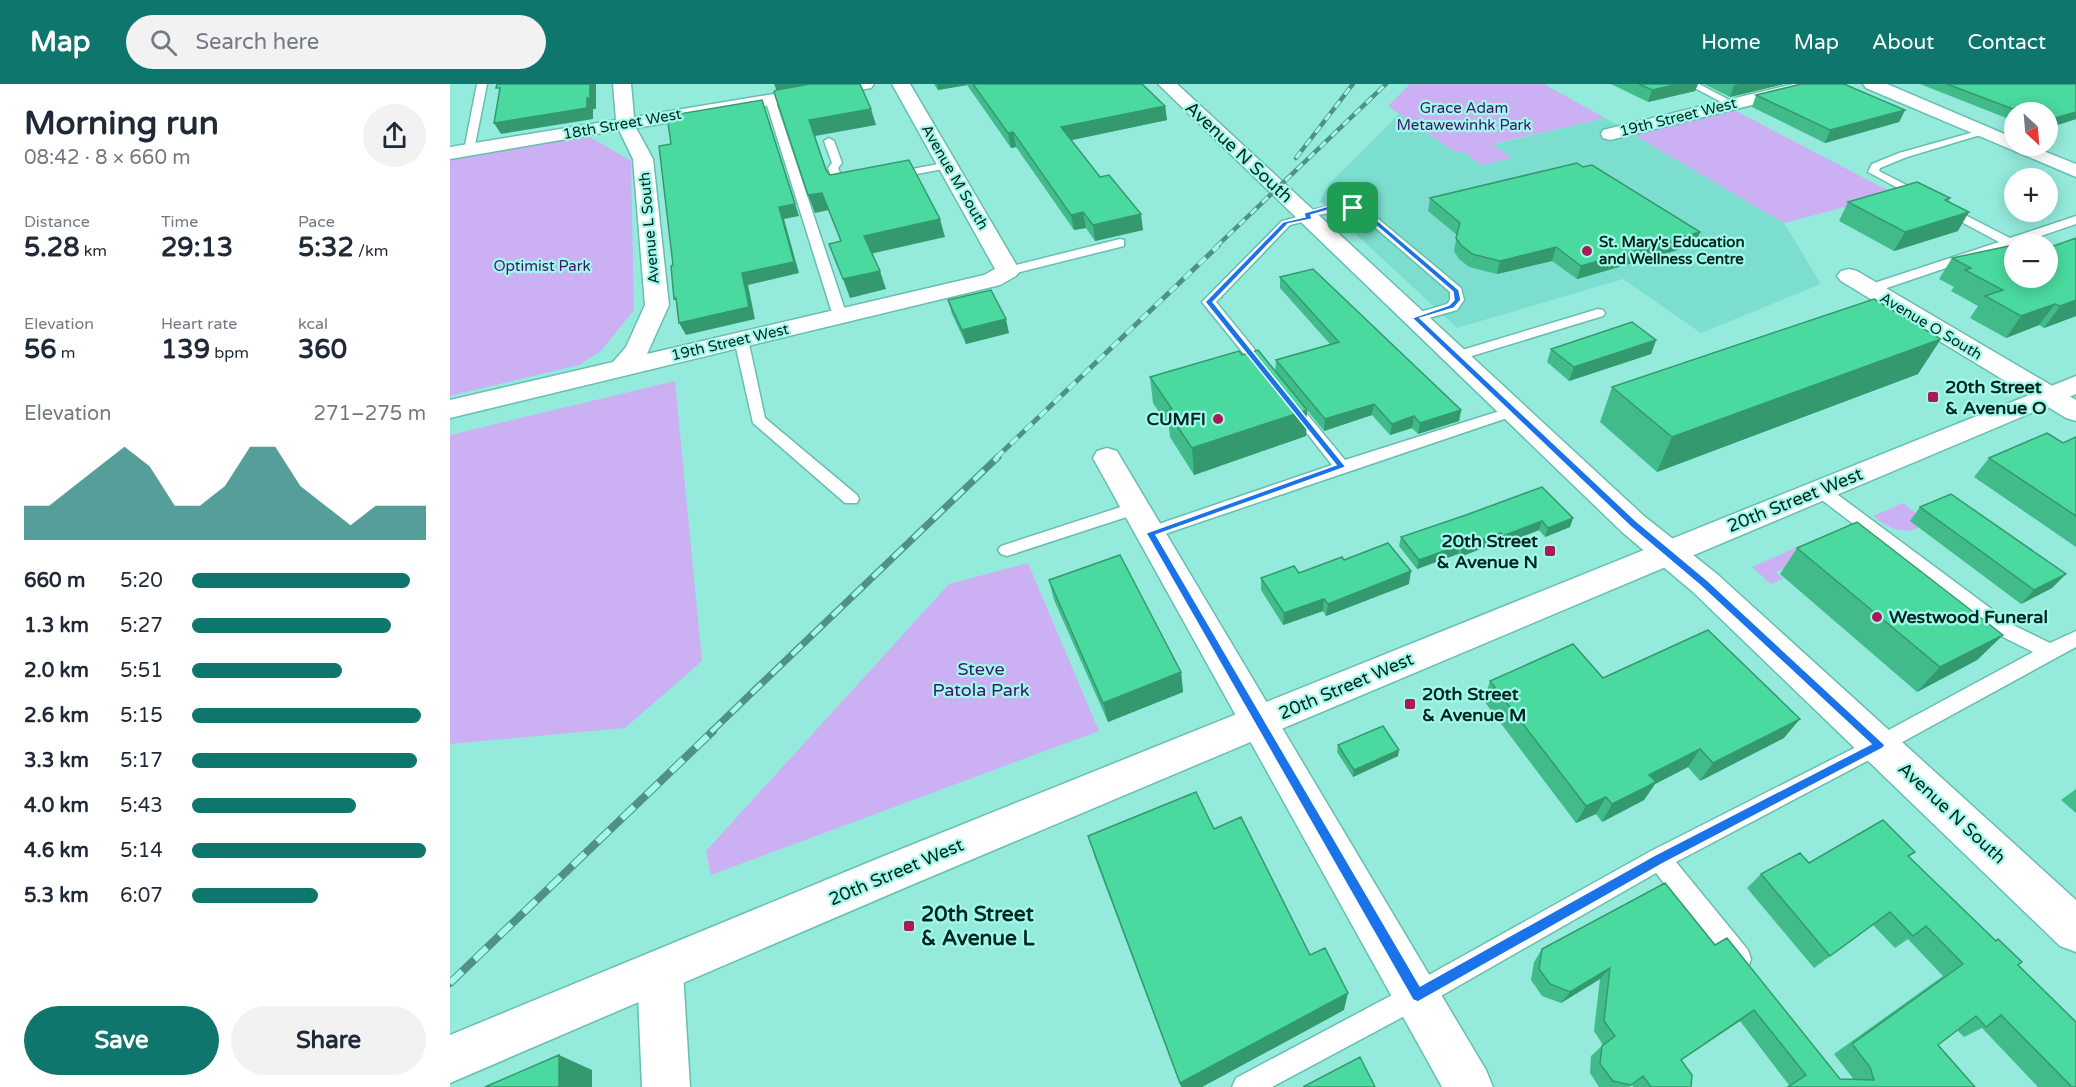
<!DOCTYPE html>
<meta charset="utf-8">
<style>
body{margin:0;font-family:"Varela Round",sans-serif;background:#f2f2f3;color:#1f2937;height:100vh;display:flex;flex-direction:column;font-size:22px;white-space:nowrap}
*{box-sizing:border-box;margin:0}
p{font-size:20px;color:#747a83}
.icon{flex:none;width:33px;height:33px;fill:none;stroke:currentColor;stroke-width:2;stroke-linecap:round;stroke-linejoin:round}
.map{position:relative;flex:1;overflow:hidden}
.drawer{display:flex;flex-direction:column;background:#fff;width:450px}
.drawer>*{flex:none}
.needle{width:39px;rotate:154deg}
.controls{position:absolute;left:1554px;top:18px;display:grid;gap:12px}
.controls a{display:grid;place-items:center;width:54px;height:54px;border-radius:50%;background:#fff;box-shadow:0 3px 15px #0003;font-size:30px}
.pin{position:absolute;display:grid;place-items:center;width:51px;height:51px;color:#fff;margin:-26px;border-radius:12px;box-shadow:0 3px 9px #0006}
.round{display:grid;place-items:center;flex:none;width:63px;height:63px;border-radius:32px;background:#f2f2f3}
.head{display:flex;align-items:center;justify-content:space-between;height:102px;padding:0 24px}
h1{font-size:33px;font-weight:700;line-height:45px}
.metrics{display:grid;grid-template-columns:repeat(3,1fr);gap:9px;height:102px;padding:6px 24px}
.metrics div{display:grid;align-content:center}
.metrics b{font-size:26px;font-weight:700}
.metrics small{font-size:16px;font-weight:400}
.metrics p{font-size:16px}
.chart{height:168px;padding:12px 24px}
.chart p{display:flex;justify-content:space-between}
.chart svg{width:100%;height:108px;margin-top:6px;fill:#0f766e;opacity:.7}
.button{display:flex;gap:12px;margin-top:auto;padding:12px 24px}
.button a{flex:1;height:69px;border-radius:36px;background:#0f766e;color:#fff;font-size:24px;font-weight:700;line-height:69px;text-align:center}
.button a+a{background:#f2f2f3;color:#1f2937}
ul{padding:0 24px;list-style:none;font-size:20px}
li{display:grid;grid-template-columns:96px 72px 1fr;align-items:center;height:45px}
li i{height:15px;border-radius:8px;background:#0f766e}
header{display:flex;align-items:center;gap:36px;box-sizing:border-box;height:84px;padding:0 30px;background:#0f766e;color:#fff}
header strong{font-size:28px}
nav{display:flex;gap:33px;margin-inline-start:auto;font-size:21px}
.search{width:420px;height:54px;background:#f2f2f3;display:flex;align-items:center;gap:15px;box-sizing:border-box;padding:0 21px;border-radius:33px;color:#747a83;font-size:22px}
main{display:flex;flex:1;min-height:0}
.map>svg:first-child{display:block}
</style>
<header>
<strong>Map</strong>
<div class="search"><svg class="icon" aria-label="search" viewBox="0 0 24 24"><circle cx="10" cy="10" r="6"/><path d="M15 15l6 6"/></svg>Search here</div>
<nav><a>Home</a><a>Map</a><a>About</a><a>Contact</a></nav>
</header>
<main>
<section class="drawer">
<div class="head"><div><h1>Morning run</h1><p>08:42 · 8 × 660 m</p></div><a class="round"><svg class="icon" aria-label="share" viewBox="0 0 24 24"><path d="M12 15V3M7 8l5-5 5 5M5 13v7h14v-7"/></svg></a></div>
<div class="metrics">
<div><p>Distance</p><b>5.28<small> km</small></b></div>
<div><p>Time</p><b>29:13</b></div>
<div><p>Pace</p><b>5:32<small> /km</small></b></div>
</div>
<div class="metrics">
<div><p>Elevation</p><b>56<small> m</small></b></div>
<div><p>Heart rate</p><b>139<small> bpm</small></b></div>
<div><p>kcal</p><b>360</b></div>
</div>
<div class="chart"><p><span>Elevation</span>271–275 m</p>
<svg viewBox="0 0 160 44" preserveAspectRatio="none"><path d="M0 44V30L10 30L20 22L30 14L40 6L50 14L60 30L70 30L80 22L90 6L100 6L110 22L120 30L130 38L140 30L150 30L160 30V44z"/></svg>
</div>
<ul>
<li><b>660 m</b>5:20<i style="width:93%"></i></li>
<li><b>1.3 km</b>5:27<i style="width:85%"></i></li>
<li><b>2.0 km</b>5:51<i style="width:64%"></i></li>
<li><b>2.6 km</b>5:15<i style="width:98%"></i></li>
<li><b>3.3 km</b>5:17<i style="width:96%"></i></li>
<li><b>4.0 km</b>5:43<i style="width:70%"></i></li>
<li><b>4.6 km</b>5:14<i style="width:100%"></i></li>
<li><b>5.3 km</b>6:07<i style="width:54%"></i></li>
</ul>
<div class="button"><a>Save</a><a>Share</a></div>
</section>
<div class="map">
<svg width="1626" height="1003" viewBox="0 0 1626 1003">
<rect width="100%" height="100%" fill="#94ebdc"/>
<path fill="#7cdece" d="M949,30L1007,69L1155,34L1334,139L1371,200L1251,249L1173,195L1007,244L870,117L879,100Z"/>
<path fill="#cbb1f4" d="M960,0H1094L1155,34L1043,60L1062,74L1031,81L1012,67L1006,69L938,22Z
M1284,26L1445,110L1334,139L1184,51Z
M138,52L181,77L184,226L151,267L129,281L0,312V76Z
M225,297L252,577L175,644L0,660V351Z
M1453,419L1467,430L1468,444C1449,451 1438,443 1423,432Z
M1354,460L1366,470L1326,488L1333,495L1321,500L1302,483Z
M578,479L649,647L261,791L256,767L499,500Z"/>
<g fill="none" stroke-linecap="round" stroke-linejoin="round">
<defs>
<path id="service" d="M27,0H37L24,66L19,69L14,66Z
M1237,0H1249L1287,20L1279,22Z
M317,13L325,15L397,232L395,235L390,236L383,232L315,15Z
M1531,46L1540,48L1457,73L1430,84L1429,87L1560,154L1626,132V140L1425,208H1415L1414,205L1415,202L1549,158L1418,88L1422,80L1449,69Z
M379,54L384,57L392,79L388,84L394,98H404V102L390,105L384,102L378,84L382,79L374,57Z
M499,78L504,81L503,83L441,95L436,92L441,89Z
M887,121L901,122L921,129L1011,204L1014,216L1007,226L965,238L960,237L958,234L960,231L997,220L1000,216V208L913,133L894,128L865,131L864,135L840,141L766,218L823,288L821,291H811L752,218L832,137L851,132L852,128Z
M670,155L674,156V162L558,191L552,187L554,184Z
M1148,225L1153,226L1155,229L1153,232L1012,275H1002L1000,272L1002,269Z
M291,251L298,255L315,334L407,411L409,415L407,419H395L303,339L284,255Z
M842,316L847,318L895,376L1059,324H1069L1072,327L1069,330L706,453H694L691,449L694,445L882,381L835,321Z
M1370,400L1376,402L1563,541L1600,559L1626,547V563L1436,667L1226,778L1298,866L1301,875L1298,884L1289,887L1280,884L1206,789L977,920L822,1003H782L786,994L959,902L1201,767L1422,655L1583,568L1549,551L1364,410L1362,406L1364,402Z
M686,418L692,420L694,424L692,428L557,472L551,470L548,466L551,462Z"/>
<path id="minor" d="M163,0H181L184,33L384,0H424L421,4L415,5L186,44L203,75L219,221L197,270L534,191L545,185L442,0H460L570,187L566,192L550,201L0,334V316L163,278L176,263L195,221L183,75L169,46L0,75V63L166,36Z
M708,0H727L1194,432L1267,490L1626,816V868L1610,862L1243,508L1172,448Z
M1344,0H1374L1371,4L1160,56L1153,54L1151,50L1153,46Z
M1399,185L1407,187L1626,316V337L1616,334L1391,197L1387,192L1391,187Z
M657,364L667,367L671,374L1036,986L1043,1003H992L643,374L647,367Z
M210,865L226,872L233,888L240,1003H192L187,888L194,872Z"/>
<path id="secondary" d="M1413,0H1437L1564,54V62H1581L1626,80V93L1416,4Z
M1626,292V310L459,802L0,999V951L429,774Z"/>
</defs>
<use href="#service" stroke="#67beb0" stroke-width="3"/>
<use href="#minor" stroke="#67beb0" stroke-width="3"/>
<use href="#secondary" stroke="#67beb0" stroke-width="3"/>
<use href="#service" fill="#fff" fill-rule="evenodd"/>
<use href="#minor" fill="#fff" fill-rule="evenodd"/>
<use href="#secondary" fill="#fff" fill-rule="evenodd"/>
<defs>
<path id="rail-far3" d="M846,74L903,0
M766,163L936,0"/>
<path id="rail-far2" d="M546,374L768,162"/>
<path id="rail-far1" d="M261,648L548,373"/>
<path id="rail" d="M0,899L263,647"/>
</defs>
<use href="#rail-far3" stroke="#509186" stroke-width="4.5"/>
<use href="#rail-far2" stroke="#509186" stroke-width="5"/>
<use href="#rail-far1" stroke="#509186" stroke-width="7"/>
<use href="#rail" stroke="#509186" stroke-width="8"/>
<use href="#rail-far3" stroke="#a1f9ea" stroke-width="3" stroke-dasharray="8" stroke-linecap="butt"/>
<use href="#rail-far2" stroke="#a1f9ea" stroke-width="4" stroke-dasharray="10" stroke-linecap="butt"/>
<use href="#rail-far1" stroke="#a1f9ea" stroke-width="4.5" stroke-dasharray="14" stroke-linecap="butt"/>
<use href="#rail" stroke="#a1f9ea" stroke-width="6" stroke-dasharray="17" stroke-linecap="butt"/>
</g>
<path fill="#40bb89" d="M484,0H692L715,22L717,36L621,56L693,146L645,157L636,144L624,146L566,63L561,64L517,1L488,6Z
M1161,0H1248L1245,7L1198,18Z
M1254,0H1334L1280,13Z
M1470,0H1626V35L1598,44V28H1564V37Z
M1306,11L1455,26L1449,38L1375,59L1302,23Z
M980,114L1250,148L1245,161L1127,195L1102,177L1047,190L1019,183L1009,175L1004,167L1007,151L978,127Z
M1500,114L1498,118L1508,147L1444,167L1389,137L1398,118Z
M1564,161L1626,232L1594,244L1589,241L1556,254L1520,234L1528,222L1501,207L1504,203L1489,195L1502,174Z
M830,193L1011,326L1009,337L968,350L962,344L940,351L922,331L874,347L857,326L856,352L744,391L720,353L719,343L703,319L700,293L792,271L825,287L826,276L880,260L830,204Z
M498,216L559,249L516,260L502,230Z
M1206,256L1201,270L1119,297L1097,278L1101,265Z
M1468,290L1207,388L1150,338L1162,303Z
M1626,353V463L1524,393L1539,374L1613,359Z
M1092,403L1120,443L1095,453L1089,446L1051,461L1048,458L1010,473L1008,470L967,485L949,462L951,453L1016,431Z
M1470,423L1602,504L1571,520L1460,437Z
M1347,464L1553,551L1527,576L1467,608L1330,490Z
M894,476L959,500L876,532L873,527L833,541L811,506V494L849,489Z
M599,496L731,588L733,608L658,638L604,516Z
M1153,594L1334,654L1250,697L1238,683L1205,700L1194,716L1152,738L1146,730L1126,739L1034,617L1040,597Z
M888,661L948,672L903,693L887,668Z
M1626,705V729L1611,716Z
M764,745L860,871L894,926L752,1003H731L645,774L638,752Z
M1465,768L1459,772L1568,881L1626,1003H1588L1532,944L1514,953L1507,946L1488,961L1525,1003H1336L1339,1001L1290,937L1231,976L1241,1003H1183L1182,1001L1179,1003H1149L1140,989L1141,972L1153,961L1144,947L1150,895L1111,919L1092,912L1081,896L1084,878L1092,865L1265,861L1390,995H1403L1402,993L1384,970L1493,892L1458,855L1445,864L1423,841L1364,884L1297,804L1311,790L1359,779Z"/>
<path fill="#34996f" d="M140,0H146V25H143V35L51,50L44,39Z
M324,0H370L327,7Z
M487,0H517V1L488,6Z
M1229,0H1248L1245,7L1198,18L1202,6Z
M1290,0H1334L1280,13L1284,1Z
M312,16L349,132L334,135L349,189L298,201L305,235L236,251L229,239L292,189L329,123Z
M715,22L717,36L613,58L611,43Z
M421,25L426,41L365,52L382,103L359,36Z
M1455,26L1449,38L1375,59L1380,46Z
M1626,28V35L1598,44V36Z
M563,48L566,63L561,64L558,49Z
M372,109L379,126L365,129L358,111Z
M633,128L636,144L624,146L621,131Z
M1519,128L1508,147L1444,167L1455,148Z
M691,130L693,146L645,157L643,141Z
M490,135L495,153L420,170L414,152Z
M1250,148L1245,161L1127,195L1131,182Z
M1106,163L1102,177L1047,190L1050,177Z
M430,187L436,205L400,214L393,195Z
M1626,216V232L1594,244L1610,222Z
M1605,220L1589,241L1556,254L1571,232Z
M556,235L559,249L516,260L512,246Z
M1491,255L1468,290L1207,388L1222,353Z
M1206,256L1201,270L1119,297L1124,283Z
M924,320L922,331L874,347L875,335Z
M857,326L856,352L744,391L742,364Z
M1011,326L1009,337L968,350L970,339Z
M964,332L962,344L940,351L942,340Z
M1123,434L1120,443L1095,453L1098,444Z
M1092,437L1089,446L1051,461L1053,452Z
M1051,449L1048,458L1010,473L1012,463Z
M1010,461L1008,470L967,485L969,476Z
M961,487L959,500L876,532L878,520Z
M1616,490L1602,504L1571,520L1584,506Z
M874,515L873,527L833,541L834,529Z
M1553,551L1527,576L1467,608L1490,583Z
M731,588L733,608L658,638L653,619Z
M1350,635L1334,654L1250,697L1263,679Z
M1250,665L1238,683L1205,700L1194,716L1152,738L1162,720L1199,691Z
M949,666L948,672L903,693L904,686Z
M1156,713L1146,730L1126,739L1136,722Z
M1160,884L1150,895L1111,919L1120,908Z
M898,909L894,926L752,1003H732L730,999Z
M1304,926L1290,937L1218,985L1231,976Z
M109,971L142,986V1003H109Z"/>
<path fill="#4ada9f" stroke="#34996f" stroke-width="1.5" d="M47,0H140V14H137V24L44,39L50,4H46Z
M360,0H410L421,25L359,36L376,86L380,91L459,76L490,135L414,152L430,187L393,195L379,160L391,157L372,109L358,111L324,8L326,6Z
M523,0H692L715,22L611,43L650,93L659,91L691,130L643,141L633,128L621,131L563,48L558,49Z
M1189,0H1229L1202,6Z
M1351,0H1394L1455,26L1380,46L1306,11Z
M1497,0H1626V28L1598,36V28H1571Z
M312,16L345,120L329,123L344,178L292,189L299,223L229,239L226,214L224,215L221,182L223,181L209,62L221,60L217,32Z
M1127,79L1133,83L1142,81L1250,148L1131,182L1106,163L1050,177L1022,170L1011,161L1006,154L1010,139L980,114Z
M1467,98L1500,114L1495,116L1519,128L1455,148L1398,118Z
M1626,154V216L1610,222L1605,220L1571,232L1535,212L1553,206L1515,186L1521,184L1502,174L1564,161V194H1598V164Z
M1579,158L1583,160H1569Z
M863,185L1011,326L970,339L964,332L942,340L924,320L875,335L826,276L889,258L830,193Z
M541,206L556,235L512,246L498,216Z
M1424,215L1491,255L1222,353L1162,303Z
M1182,238L1206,256L1124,283L1101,265Z
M808,266L857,326L742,364L717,327L722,325L700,293L789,267L792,271Z
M1597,349L1613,359L1626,353V432L1539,374Z
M1092,403L1123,434L1098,444L1092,437L1053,452L1051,449L1012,463L1010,461L969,476L951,453L1016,431Z
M1501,410L1616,490L1584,506L1470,423Z
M1407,438L1553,551L1490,583L1347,464Z
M938,459L961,487L878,520L874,515L834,529L811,494L844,482L849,489L892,473L894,476Z
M670,471L731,588L653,619L599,496Z
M1258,546L1350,635L1263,679L1250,665L1199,691L1206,698L1162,720L1156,713L1136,722L1040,597L1123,560L1153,594Z
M933,642L949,666L904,686L888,661Z
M746,708L764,745L791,733L860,871L875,864L898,909L730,999L638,752Z
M1433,736L1465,768L1458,772L1546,857L1548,855L1572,878L1568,881L1626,938V1003H1622L1551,931L1536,943L1526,932L1488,961L1525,1003H1338L1356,991L1304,926L1231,976L1242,991L1241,1003H1201L1193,992L1181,1001L1163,997L1150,980L1152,962L1165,952L1154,937L1160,884L1120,908L1100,900L1089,885L1092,865L1215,799L1265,861L1277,854L1390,995L1424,996L1420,983L1402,960L1513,880L1476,842L1463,852L1440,828L1380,872L1311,790L1350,769L1359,779Z
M109,971V1003H35Z
M910,973L925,1003H853Z"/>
<path fill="#1a73e8" stroke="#fff" stroke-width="1.5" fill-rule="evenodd" d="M882,121L903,122L920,130L1009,206L1011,216L1004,224L970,234L1186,437L1258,497L1435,661L1433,664L1214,779L968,918L963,916L696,449L886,381L755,218L833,138L855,133L854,129ZM882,125L901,126L915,132L1003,208L1004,216L999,221L962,234L1180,442L1251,502L1421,660L1205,771L970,902L706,451L896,383L763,218L838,140L862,135L861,131Z"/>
<g fill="#a91a57" stroke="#a1f9ea" stroke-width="2">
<circle cx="1137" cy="167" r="6"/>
<rect x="1477" y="307" width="12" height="12" rx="3"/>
<circle cx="768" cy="335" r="6"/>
<rect x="1094" y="461" width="12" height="12" rx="3"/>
<circle cx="1427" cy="533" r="6"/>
<rect x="954" y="614" width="12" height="12" rx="3"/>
<rect x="453" y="836" width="12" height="12" rx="3"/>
</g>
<g text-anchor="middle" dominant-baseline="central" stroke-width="4.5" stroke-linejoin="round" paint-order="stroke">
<g font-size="15" fill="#42136d" stroke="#a1f9ea">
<text x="1014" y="24">Grace Adam<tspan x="1014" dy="17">Metawewinhk Park</tspan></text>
<text x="92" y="182">Optimist Park</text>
</g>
<g font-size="15" fill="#002621" stroke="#a1f9ea">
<text transform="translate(1228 33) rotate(-14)">19th Street West</text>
<text transform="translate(172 40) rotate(-10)">18th Street West</text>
<text transform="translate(505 93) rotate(60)">Avenue M South</text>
<text transform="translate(199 144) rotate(-95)">Avenue L South</text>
<text transform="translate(1481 242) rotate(31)">Avenue O South</text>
<text transform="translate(280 258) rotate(-13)">19th Street West</text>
</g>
<g font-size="15" font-weight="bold" fill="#002621" stroke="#a1f9ea" text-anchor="start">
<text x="1149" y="158">St. Mary's Education<tspan x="1149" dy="17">and Wellness Centre</tspan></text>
</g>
<g font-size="18" fill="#002621" stroke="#a1f9ea">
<text transform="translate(789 68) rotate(43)">Avenue N South</text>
<text transform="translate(1345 416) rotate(-22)">20th Street West</text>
<text transform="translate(896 602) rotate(-23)">20th Street West</text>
<text transform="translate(1502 729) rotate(43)">Avenue N South</text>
<text transform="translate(446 788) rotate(-23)">20th Street West</text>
</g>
<g font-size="18" font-weight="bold" fill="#002621" stroke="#a1f9ea" text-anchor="start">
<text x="1495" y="303">20th Street<tspan x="1495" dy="21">&amp; Avenue O</tspan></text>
<text x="756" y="335" text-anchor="end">CUMFI</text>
<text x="1088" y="457" text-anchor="end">20th Street<tspan x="1088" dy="21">&amp; Avenue N</tspan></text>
<text x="1439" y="533">Westwood Funeral</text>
<text x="972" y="610">20th Street<tspan x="972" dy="21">&amp; Avenue M</tspan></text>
</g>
<g font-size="18" fill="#42136d" stroke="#a1f9ea">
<text x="531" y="585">Steve<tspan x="531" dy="21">Patola Park</tspan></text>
</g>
<g font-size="21" font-weight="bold" fill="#002621" stroke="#a1f9ea" text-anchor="start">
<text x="471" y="830">20th Street<tspan x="471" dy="24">&amp; Avenue L</tspan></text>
</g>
</g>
</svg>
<div class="controls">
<a><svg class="needle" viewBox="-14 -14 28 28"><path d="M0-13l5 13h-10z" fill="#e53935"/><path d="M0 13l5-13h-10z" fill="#747a83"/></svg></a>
<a>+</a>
<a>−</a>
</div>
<div class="pin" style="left:903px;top:124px;background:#1e9e55"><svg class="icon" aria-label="arrive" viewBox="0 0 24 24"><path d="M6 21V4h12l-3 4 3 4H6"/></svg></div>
</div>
</main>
